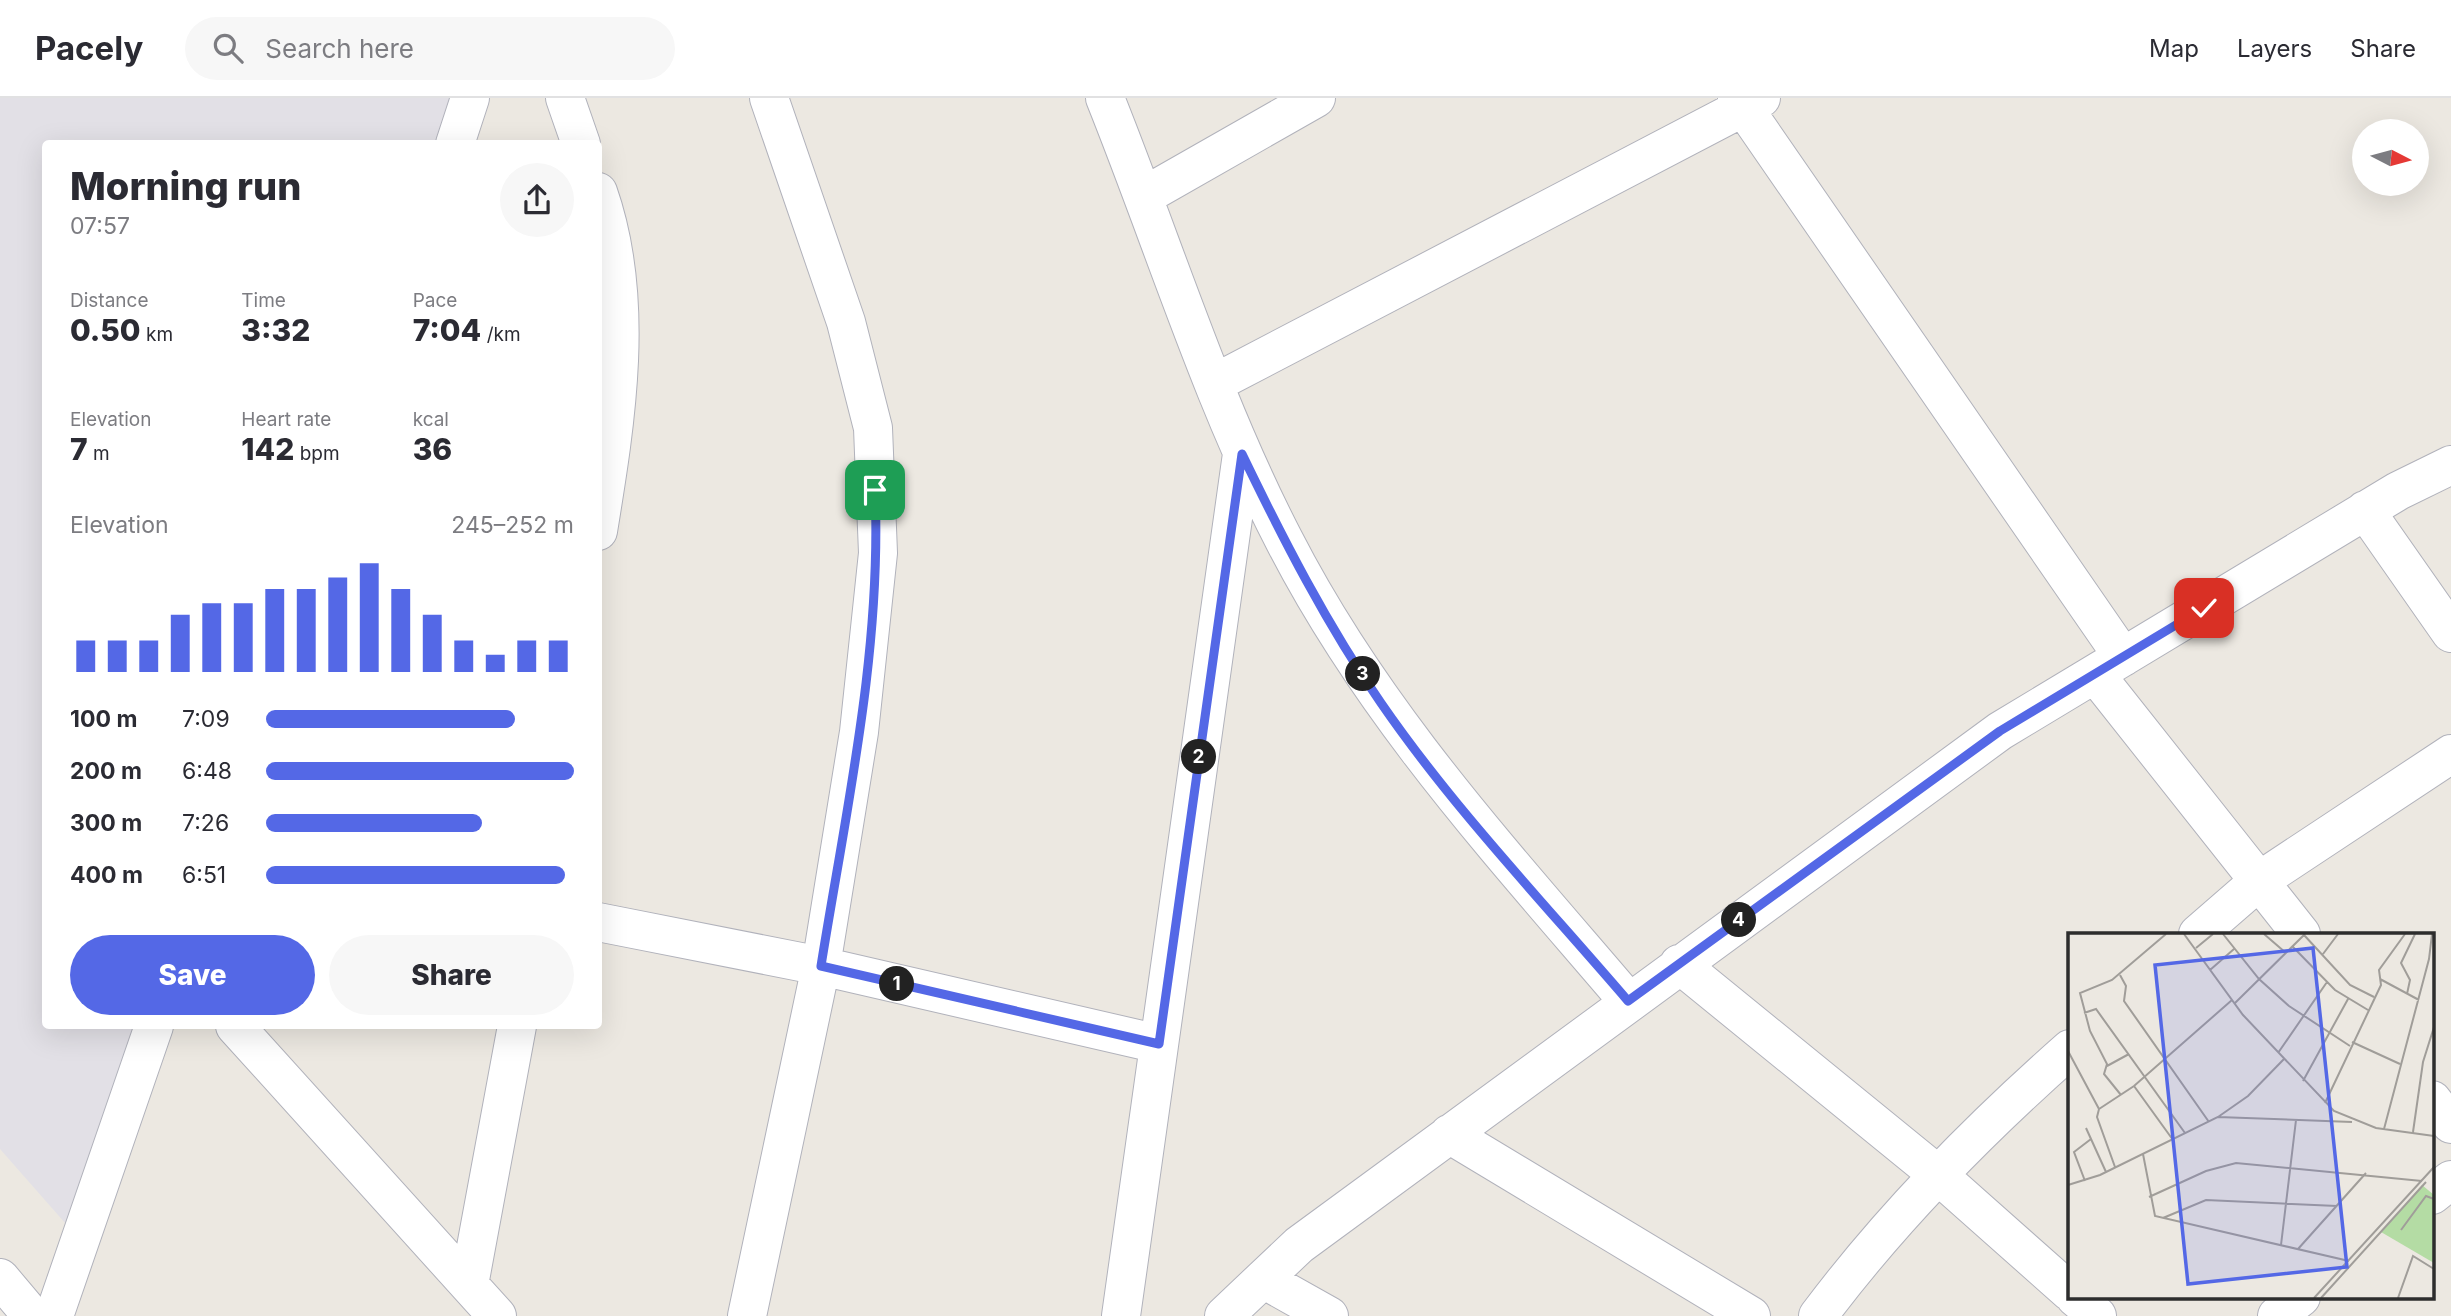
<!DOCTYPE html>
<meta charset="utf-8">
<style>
body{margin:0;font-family:Inter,sans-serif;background:#f7f7f7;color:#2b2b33;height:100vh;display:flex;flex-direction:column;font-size:26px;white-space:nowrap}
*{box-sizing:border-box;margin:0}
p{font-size:23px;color:#7c7c81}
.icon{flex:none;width:38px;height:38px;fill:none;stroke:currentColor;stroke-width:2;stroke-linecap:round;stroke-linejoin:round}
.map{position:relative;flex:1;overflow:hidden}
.sheet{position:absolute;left:42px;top:42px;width:560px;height:889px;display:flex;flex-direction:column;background:#fff;border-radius:7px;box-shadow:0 7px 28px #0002}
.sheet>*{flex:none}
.needle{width:46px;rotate:96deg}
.buttons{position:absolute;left:2352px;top:21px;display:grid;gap:14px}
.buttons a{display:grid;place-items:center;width:77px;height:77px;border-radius:50%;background:#fff;box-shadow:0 7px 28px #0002;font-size:35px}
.pin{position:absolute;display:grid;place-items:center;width:60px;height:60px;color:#fff;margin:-30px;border-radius:14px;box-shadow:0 4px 10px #0006}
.km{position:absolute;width:35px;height:35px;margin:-18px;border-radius:50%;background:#222;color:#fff;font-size:19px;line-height:35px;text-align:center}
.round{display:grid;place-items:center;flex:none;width:74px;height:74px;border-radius:37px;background:#f7f7f7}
.overview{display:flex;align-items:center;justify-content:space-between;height:119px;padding:0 28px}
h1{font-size:38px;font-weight:800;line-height:52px}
.metrics{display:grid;grid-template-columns:repeat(3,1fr);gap:10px;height:119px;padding:7px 28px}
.metrics div{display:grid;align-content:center}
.metrics b{font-size:30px;font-weight:800}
.metrics small{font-size:19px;font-weight:400}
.metrics p{font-size:19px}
.chart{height:196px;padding:14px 28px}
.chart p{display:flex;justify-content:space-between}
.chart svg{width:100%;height:126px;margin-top:7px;stroke:#5468e6;stroke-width:6}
.button{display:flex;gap:14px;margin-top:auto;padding:14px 28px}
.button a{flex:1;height:80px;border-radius:42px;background:#5468e6;color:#fff;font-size:28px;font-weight:800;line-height:80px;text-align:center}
.button a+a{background:#f7f7f7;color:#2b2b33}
ul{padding:0 28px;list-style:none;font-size:23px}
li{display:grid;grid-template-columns:112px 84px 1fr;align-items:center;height:52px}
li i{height:18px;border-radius:9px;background:#5468e6}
header{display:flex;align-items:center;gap:42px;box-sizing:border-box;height:98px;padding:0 35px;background:#fff;border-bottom:2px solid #e1e1e2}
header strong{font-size:33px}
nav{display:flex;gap:38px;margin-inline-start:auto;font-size:24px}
.search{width:490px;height:63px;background:#f7f7f7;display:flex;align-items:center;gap:18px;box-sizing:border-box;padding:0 24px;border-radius:38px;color:#7c7c81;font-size:26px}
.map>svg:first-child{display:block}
</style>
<header>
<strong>Pacely</strong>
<div class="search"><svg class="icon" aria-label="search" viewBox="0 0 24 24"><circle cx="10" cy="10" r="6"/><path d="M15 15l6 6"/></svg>Search here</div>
<nav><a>Map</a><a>Layers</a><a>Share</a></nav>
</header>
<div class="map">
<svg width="2451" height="1218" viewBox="0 0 2451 1218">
<rect width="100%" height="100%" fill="#ece8e1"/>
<path fill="#e2e0e6" d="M0,0H484L469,45L46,46V928H173L95,1159L0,1051Z"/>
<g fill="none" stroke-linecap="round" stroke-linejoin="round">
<defs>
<path id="minor" d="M565,0L581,46
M1105,0C1164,147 1211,301 1284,442C1373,616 1502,755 1628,903
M1737,0L2123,559
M455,46L470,0
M598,94C636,202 616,323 598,433
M1144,98L1316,0
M1215,285L1761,0
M2365,412L2451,535
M2095,576L2301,836
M598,824L821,868L1159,946
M2198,836L2259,783L2451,656
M1679,866L1937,1076L2070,1194
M235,928L497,1218
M2432,1002L2451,1026
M1449,1036L1751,1218
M2432,1097L2451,1082
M1263,1181L1329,1218
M469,1187L517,928
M2075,1199L2097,1218
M54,1218L154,928
M747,1218L821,868L859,634L878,455L873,330L846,224L769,0
M1121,1218L1242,356
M1224,1218L1299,1147L2000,633L2398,393L2451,367
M1818,1218C1892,1119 1977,1033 2070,951
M2277,1218L2301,1199"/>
<path id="tertiary" d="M0,1180L32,1218"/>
</defs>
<use href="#minor" stroke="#b1b2bb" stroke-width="40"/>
<use href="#tertiary" stroke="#b1b2bb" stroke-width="40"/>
<use href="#minor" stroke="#fff" stroke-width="38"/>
<use href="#tertiary" stroke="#fff" stroke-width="38"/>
</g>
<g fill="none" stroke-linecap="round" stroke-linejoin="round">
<defs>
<path id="route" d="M875,392C882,552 846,712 821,868L1159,946L1242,356C1283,441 1327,527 1381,605C1454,711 1545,806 1628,903L2000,633L2204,510"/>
</defs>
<use href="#route" stroke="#fff" stroke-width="14"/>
<use href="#route" stroke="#5468e6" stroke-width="9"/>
</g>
<g transform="translate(2068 835)">
<rect width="366" height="366" fill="#ece8e1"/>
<path d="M354,252L366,262V330L313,299Z" fill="#b4dca4"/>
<path fill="none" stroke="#a09d99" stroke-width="2" d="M116,1L175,82L266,178L308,195L366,203M155,1L191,46L221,73L282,113M196,1L218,20M236,2L282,52L306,64M225,14L267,57L300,77M128,15L145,1M255,21L270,1M142,37L166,16M52,42L58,53L56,68L141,189M312,46L351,67M339,61L342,47L333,30L347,1M167,70L237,1M16,80L28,76L117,200M284,109L332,131M0,118L31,176M210,120L259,49M39,133L61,121M235,148L280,66M66,153L105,207M53,162L36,141L39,131L22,98L12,60L44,47L98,1M257,170L313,52L311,37L337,1M150,184L284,189M18,195L38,239M316,196L361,26L364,1M345,199L355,129L366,94M75,221L87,283L281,328M47,234L29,184L31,176L66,153L164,67M17,248L6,219L23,206M0,252L32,242L150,184L180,163L216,126M81,264L138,238L168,230L354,248M95,285L138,267L269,273M333,297L358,263L366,266M213,312L228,187M230,316L298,240M246,365L366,234M253,365L358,249M330,365L345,323L366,336"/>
<path fill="#5468e6" fill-opacity="0.15" stroke="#5468e6" stroke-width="3.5" d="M245,15L279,334L120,351L87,32Z"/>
<rect width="366" height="366" fill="none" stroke="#2d2d2d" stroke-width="3.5"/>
</g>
</svg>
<div class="buttons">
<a><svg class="needle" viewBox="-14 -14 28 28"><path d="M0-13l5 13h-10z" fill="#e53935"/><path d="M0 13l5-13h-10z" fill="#7c7c81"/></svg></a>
</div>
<div class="pin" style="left:875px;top:392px;background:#1e9e55"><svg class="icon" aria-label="arrive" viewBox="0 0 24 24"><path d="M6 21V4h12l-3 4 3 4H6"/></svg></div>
<div class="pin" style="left:2204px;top:510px;background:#d93025"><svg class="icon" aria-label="check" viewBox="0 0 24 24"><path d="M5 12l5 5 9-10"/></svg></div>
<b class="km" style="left:897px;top:886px">1</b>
<b class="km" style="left:1199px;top:659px">2</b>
<b class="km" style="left:1363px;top:576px">3</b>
<b class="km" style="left:1739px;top:822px">4</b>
<section class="sheet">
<div class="overview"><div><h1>Morning run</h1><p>07:57</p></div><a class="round"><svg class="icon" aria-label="share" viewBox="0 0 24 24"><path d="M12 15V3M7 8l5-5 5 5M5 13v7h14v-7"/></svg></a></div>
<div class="metrics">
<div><p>Distance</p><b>0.50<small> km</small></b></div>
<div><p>Time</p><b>3:32</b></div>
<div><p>Pace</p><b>7:04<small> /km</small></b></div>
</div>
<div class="metrics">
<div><p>Elevation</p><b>7<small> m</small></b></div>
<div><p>Heart rate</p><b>142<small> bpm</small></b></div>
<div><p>kcal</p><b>36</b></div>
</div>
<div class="chart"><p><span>Elevation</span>245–252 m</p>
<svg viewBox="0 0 160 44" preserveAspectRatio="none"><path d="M5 44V33M15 44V33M25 44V33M35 44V24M45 44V20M55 44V20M65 44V15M75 44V15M85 44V11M95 44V6M105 44V15M115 44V24M125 44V33M135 44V38M145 44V33M155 44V33"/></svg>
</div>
<ul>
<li><b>100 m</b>7:09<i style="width:81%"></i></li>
<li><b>200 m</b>6:48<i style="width:100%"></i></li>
<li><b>300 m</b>7:26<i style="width:70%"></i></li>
<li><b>400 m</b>6:51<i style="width:97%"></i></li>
</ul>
<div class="button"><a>Save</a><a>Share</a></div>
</section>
</div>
